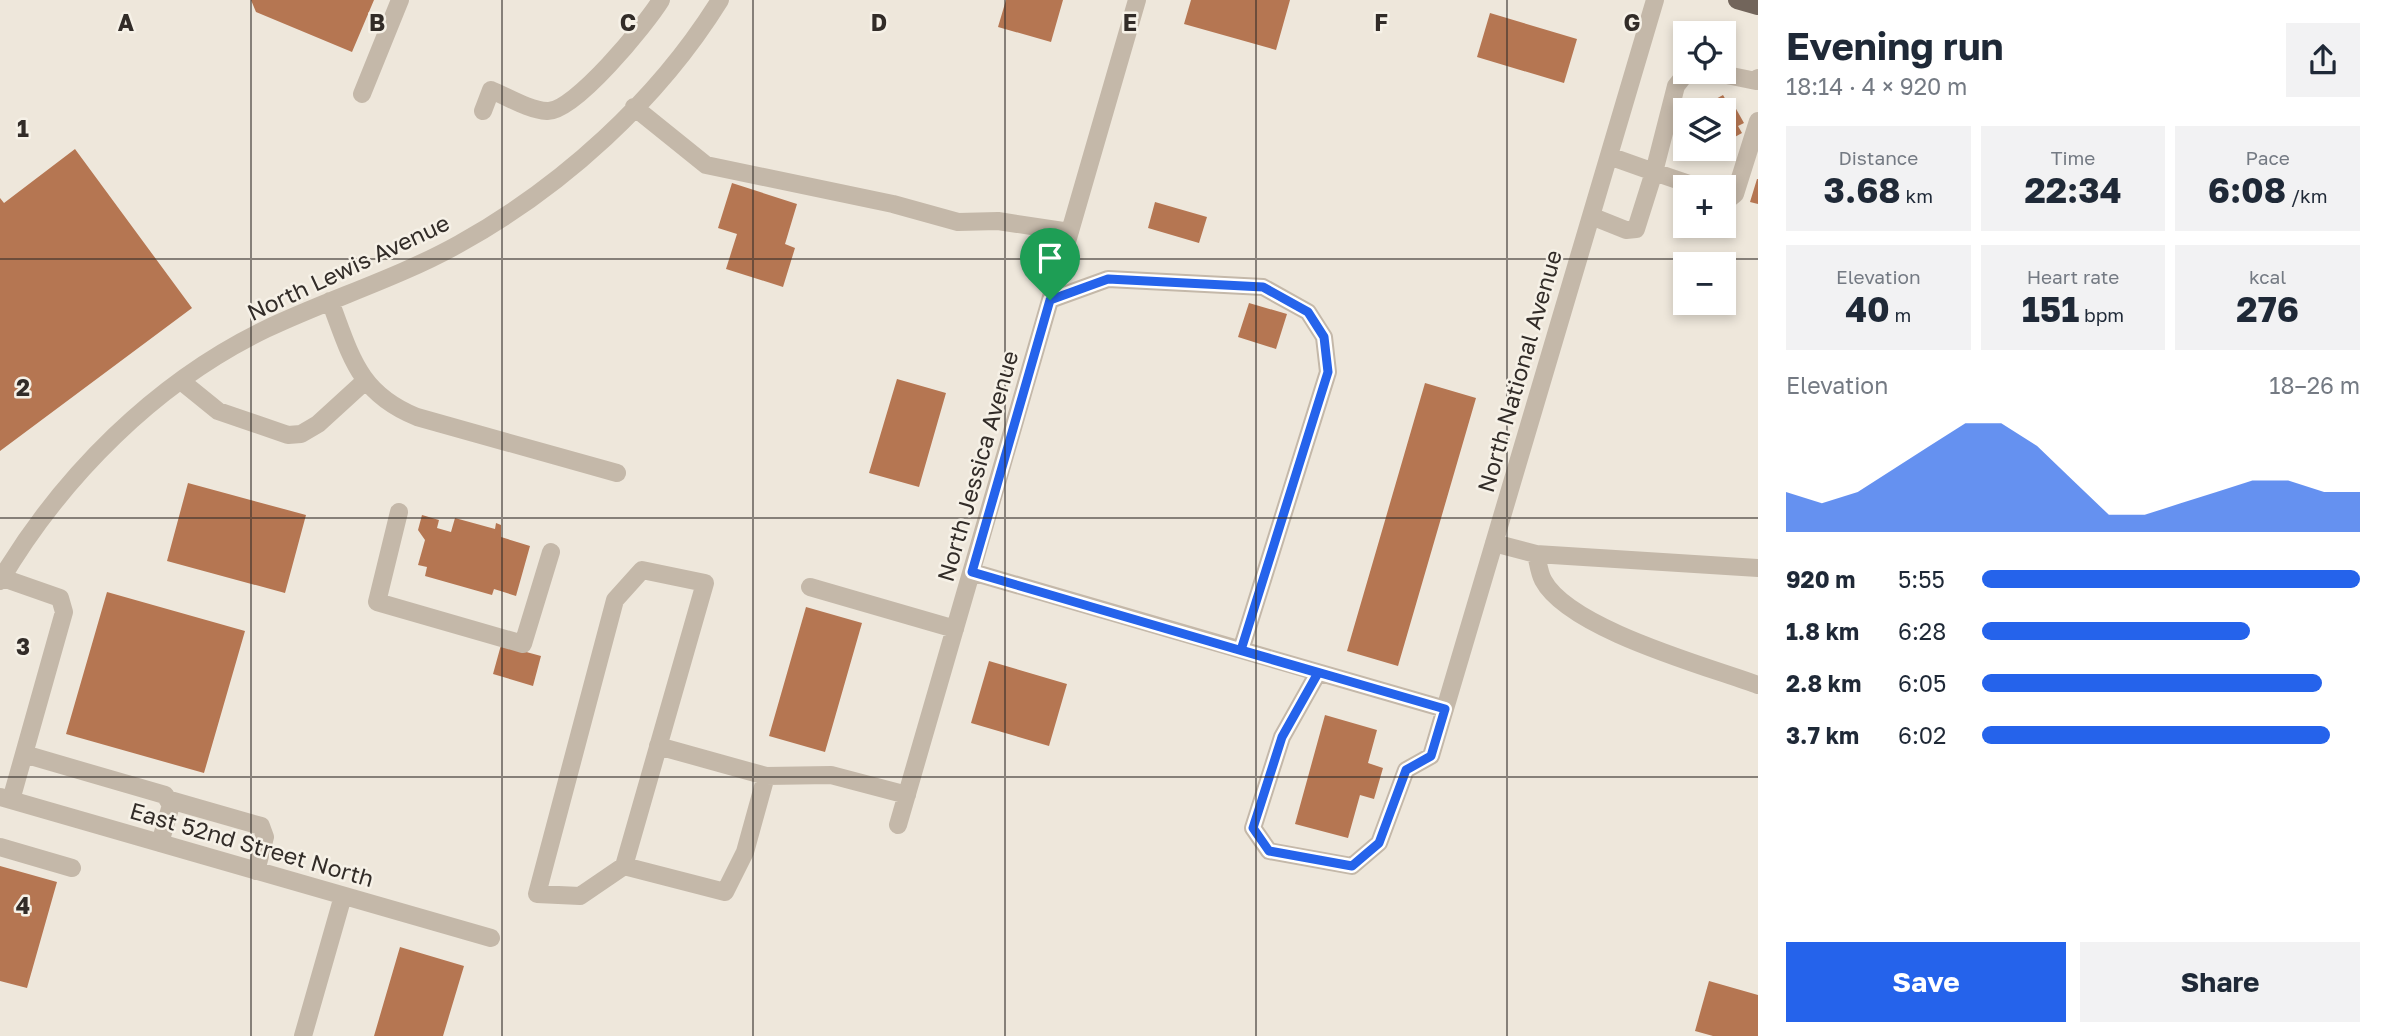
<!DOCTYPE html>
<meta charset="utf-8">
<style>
body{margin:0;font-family:"Golos Text",sans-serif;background:#f2f2f3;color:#1f2937;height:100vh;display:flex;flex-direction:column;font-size:26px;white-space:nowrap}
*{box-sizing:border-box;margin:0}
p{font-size:23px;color:#747a83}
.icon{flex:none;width:38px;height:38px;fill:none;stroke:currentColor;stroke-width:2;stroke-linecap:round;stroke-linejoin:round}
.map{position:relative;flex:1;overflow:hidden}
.sheet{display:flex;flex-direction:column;background:#fff;width:630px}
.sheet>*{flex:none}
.fabs{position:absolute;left:1673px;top:21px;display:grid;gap:14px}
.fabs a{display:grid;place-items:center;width:63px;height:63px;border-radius:0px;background:#fff;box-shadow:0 4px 10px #0003;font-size:35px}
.pin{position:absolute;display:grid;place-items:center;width:60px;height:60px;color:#fff;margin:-72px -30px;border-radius:50% 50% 50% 0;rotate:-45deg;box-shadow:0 0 7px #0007}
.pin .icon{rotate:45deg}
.round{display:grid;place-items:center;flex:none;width:74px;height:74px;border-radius:0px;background:#f2f2f3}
.summary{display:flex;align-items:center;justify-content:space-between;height:119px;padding:0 28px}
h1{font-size:38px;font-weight:700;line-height:52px}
.figures{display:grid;grid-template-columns:repeat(3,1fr);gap:10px;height:119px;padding:7px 28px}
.figures div{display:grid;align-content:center;border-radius:0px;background:#f2f2f3;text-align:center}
.figures b{font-size:35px;font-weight:700}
.figures small{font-size:19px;font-weight:400}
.figures p{font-size:19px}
.chart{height:196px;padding:14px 28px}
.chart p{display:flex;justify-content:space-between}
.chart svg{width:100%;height:126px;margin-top:7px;fill:#2563eb;opacity:.7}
.action{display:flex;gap:14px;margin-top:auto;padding:14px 28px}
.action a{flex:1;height:80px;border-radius:0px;background:#2563eb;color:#fff;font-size:28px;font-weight:700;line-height:80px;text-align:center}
.action a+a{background:#f2f2f3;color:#1f2937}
ul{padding:0 28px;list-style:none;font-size:23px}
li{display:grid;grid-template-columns:112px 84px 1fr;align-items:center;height:52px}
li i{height:18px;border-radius:9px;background:#2563eb}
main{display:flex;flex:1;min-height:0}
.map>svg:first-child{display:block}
</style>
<main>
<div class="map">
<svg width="1758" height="1036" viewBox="0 0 1758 1036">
<rect width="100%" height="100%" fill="#eee7db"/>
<path fill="#b57652" d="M251,0H374L352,52L256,12Z
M1006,0H1063L1051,42L998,27Z
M1191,0H1290L1276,50L1184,24Z
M1490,13L1577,39L1564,83L1477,57Z
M1723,95L1727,102L1731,100L1744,123L1738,126L1742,133L1724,143V110H1696Z
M75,149L192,308L0,451V198L4,203Z
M1757,179H1758V204L1750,202Z
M732,183L797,204L785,244L795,248L783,287L726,269L737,234L718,228Z
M1155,202L1207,217L1199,243L1148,228Z
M1249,303L1287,314L1276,349L1238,337Z
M897,379L946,393L919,487L869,473Z
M1425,383L1476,398L1398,666L1347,651Z
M188,483L306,515L285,593L167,561Z
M422,515L439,520L437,528L451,532L455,518L495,529L496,523L501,525V537L530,546L516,596L494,589L492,595L425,576L427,567L418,565L425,540L418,530Z
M107,592L245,631L204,773L66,734Z
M806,607L862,623L825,752L769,736Z
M501,645L541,656L533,686L493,674Z
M989,661L1067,684L1049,746L971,723Z
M1325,715L1377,730L1368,763L1383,768L1374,799L1360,795L1348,838L1295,824Z
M0,866L57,882L27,988L0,981Z
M400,947L464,966L443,1036H374Z
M1709,981L1758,995V1036H1713L1695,1031Z"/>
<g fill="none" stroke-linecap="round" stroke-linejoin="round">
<path stroke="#c4b8a9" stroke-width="18" d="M1687,72L1676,86L1654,172L1698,187
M1712,72L1756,81L1758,78
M362,94L400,0
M634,107L706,165L893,204L958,222L998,221L1070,232
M483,111L491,90C508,97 529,110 547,111C574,113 647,23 661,0
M1724,196L1730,198L1735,194L1758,121
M1591,216L1626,230L1636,229L1654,172L1609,156
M1050,300L1108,279L1263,287L1308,312L1324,337L1328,372L1241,650
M330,301C351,356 358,393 417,417L617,473
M181,381L218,411L288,435L301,434L318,424L364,382
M399,512L377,602L523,644L551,552
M1494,543L1536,554L1758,568
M1536,554C1538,562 1539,572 1543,580C1569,629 1706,666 1758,685
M972,572L1445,709
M0,577L60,598L64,612L11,800
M0,581C62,476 156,382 266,329C329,299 398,278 459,244C562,187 658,100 720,0
M810,587L955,629
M1318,673L1282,737L1253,828L1269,851L1352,866L1379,843L1406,770L1431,756L1655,0
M658,746L766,776
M24,754L165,795L171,805L160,843
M0,797L491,938
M170,800L261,826L265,837L256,871
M898,825L1137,0
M0,847L72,868
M624,866L580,896L537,894L615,600L642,570L705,583L624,866L725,892L745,852L766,776L831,775L907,795
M303,1036L343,896"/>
<path stroke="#72655b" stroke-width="18" d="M1737,0L1758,6"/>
</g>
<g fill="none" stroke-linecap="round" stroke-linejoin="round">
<defs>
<path id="route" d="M1050,300L972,572L1318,673L1282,737L1253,828L1269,851L1352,866L1379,843L1406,770L1431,756L1445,709L1241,650L1328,372L1324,337L1308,312L1263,287L1108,279L1050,300"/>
</defs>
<use href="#route" stroke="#fff" stroke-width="14"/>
<use href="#route" stroke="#2563eb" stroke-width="9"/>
</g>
<path fill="none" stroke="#322c28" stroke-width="2" stroke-opacity="0.55" d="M251,0V1036M502,0V1036M753,0V1036M1005,0V1036M1256,0V1036M1507,0V1036M0,259H1758M0,518H1758M0,777H1758"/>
<g text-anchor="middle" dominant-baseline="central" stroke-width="5" stroke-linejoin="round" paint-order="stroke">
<g font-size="23" fill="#322c28" stroke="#f6f1e7">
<text transform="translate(348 267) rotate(-25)">North Lewis Avenue</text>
<text transform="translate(1519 371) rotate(-74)">North National Avenue</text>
<text transform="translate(977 466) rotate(-74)">North Jessica Avenue</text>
<text transform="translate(252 844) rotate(16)">East 52nd Street North</text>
</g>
</g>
<g font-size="23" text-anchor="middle" font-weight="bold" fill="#322c28" stroke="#f6f1e7" stroke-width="5" stroke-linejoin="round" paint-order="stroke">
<text x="126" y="31">A</text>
<text x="377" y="31">B</text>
<text x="628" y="31">C</text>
<text x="879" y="31">D</text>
<text x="1130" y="31">E</text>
<text x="1381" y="31">F</text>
<text x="1632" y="31">G</text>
<text x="23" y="137">1</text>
<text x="23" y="396">2</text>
<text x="23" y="655">3</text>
<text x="23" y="914">4</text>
</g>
</svg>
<div class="fabs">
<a><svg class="icon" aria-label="locate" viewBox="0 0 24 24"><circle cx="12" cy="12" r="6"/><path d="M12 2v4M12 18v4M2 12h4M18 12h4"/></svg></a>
<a><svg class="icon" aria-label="layers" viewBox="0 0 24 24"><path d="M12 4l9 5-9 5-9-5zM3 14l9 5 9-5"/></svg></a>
<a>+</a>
<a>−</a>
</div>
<div class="pin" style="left:1050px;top:300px;background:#1e9e55"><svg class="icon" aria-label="arrive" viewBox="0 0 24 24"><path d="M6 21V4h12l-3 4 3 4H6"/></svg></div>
</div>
<section class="sheet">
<div class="summary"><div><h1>Evening run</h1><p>18:14 · 4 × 920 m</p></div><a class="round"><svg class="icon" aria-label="share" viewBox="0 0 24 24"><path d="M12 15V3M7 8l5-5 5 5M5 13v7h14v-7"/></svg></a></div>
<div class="figures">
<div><p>Distance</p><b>3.68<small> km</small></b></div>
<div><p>Time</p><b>22:34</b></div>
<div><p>Pace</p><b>6:08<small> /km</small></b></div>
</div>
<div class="figures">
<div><p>Elevation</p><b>40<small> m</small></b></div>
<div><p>Heart rate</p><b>151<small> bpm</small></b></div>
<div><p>kcal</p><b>276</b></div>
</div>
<div class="chart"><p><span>Elevation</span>18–26 m</p>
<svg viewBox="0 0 160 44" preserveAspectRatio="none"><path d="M0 44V30L10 34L20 30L30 22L40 14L50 6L60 6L70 14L80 26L90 38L100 38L110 34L120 30L130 26L140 26L150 30L160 30V44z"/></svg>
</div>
<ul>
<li><b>920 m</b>5:55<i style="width:100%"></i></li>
<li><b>1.8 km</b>6:28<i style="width:71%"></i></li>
<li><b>2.8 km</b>6:05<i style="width:90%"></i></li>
<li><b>3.7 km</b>6:02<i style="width:92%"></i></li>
</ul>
<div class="action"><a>Save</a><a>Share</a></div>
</section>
</main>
